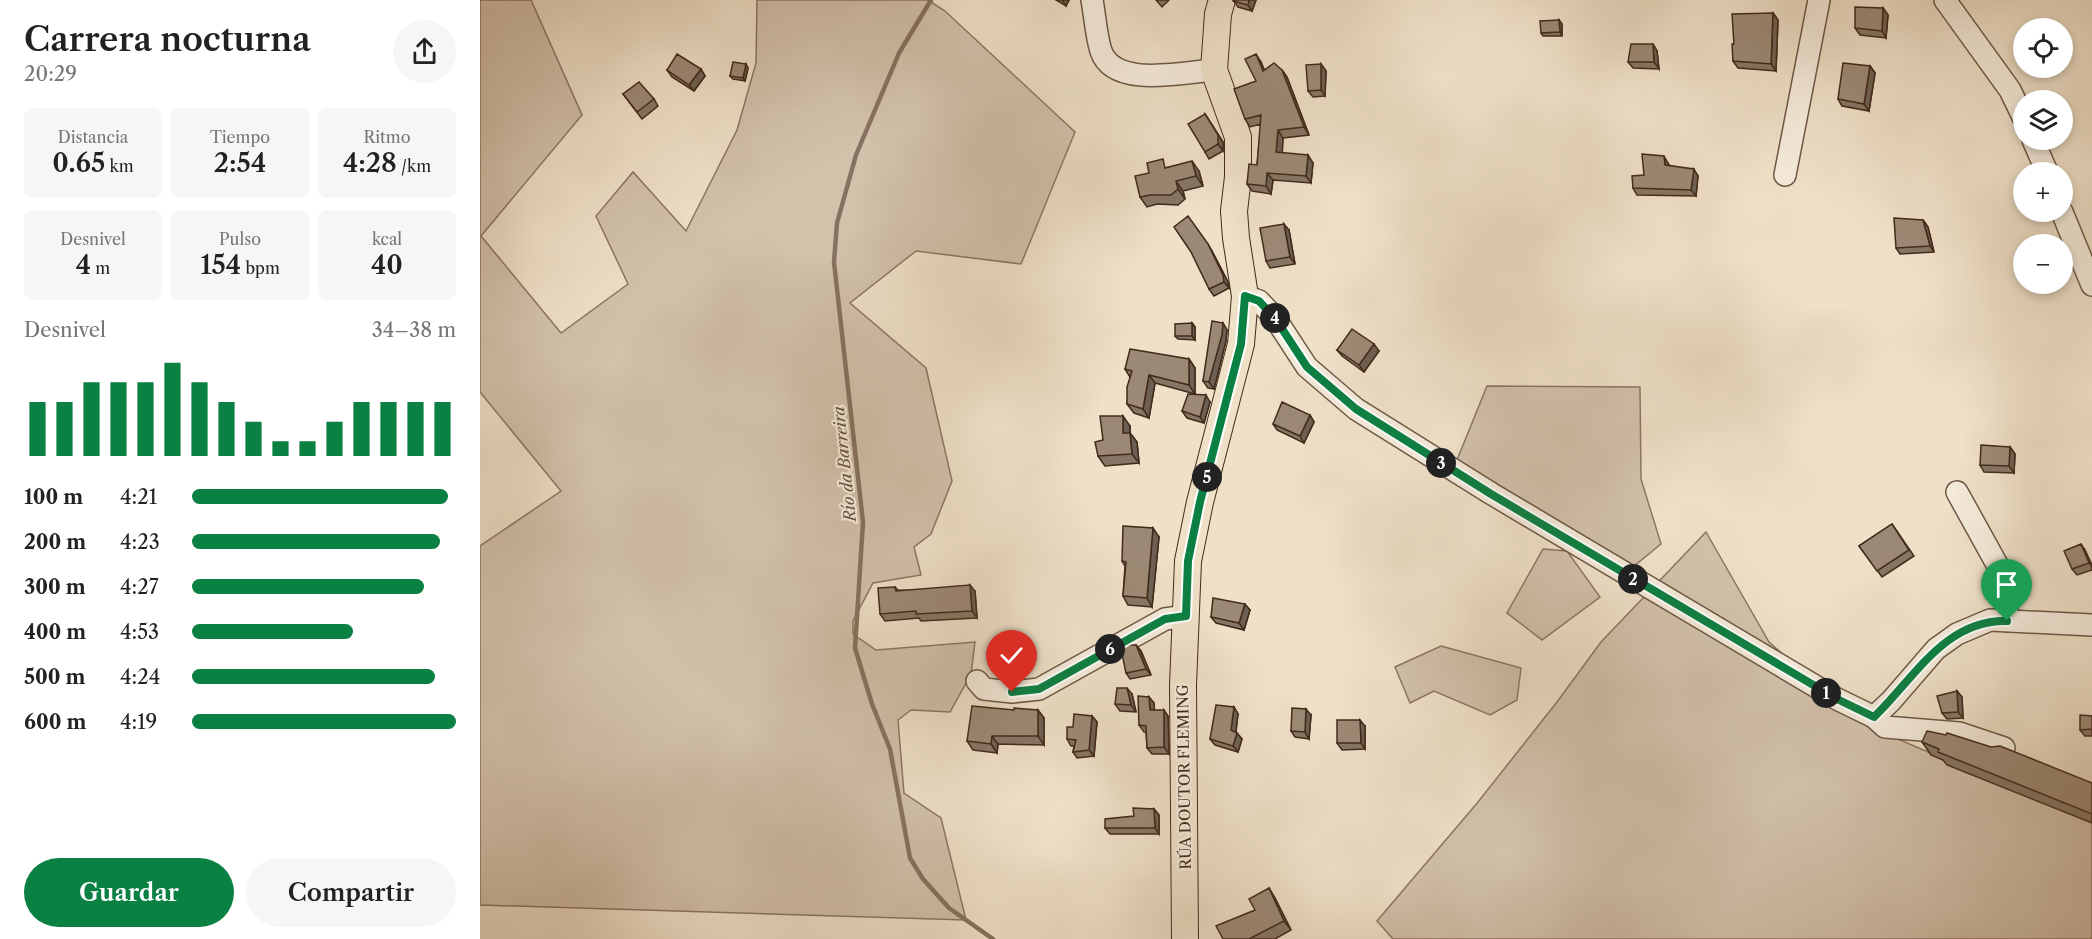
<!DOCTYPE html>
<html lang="es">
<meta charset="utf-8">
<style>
body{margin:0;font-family:"Libre Caslon Text",serif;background:#f6f6f6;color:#222;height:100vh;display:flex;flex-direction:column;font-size:22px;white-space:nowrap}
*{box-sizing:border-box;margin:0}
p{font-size:20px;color:#767676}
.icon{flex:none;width:33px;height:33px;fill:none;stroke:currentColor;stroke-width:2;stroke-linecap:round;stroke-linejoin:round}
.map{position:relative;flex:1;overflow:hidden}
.side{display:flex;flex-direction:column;background:#fff;width:480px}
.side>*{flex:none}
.tools{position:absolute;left:1533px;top:18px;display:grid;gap:12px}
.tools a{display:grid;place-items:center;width:60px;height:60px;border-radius:50%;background:#fff;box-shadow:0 3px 9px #0003;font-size:30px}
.pin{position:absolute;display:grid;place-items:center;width:51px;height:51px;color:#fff;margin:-62px -26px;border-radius:50% 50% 50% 0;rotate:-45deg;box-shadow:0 0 6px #0007}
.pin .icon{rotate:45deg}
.km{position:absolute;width:30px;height:30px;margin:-15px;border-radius:50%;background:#222;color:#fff;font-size:16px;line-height:30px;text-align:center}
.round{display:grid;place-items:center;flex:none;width:63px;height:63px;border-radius:32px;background:#f6f6f6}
.headline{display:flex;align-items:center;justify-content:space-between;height:102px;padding:0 24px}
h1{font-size:33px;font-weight:600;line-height:45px}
.stats{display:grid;grid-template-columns:repeat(3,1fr);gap:9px;height:102px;padding:6px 24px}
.stats div{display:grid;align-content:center;border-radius:9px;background:#f6f6f6;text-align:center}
.stats b{font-size:26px;font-weight:600}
.stats small{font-size:16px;font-weight:400}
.stats p{font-size:16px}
.chart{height:168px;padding:12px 24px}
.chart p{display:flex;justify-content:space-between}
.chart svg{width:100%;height:108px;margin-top:6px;stroke:#0b8043;stroke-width:6}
.action{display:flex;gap:12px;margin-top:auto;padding:12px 24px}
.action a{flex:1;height:69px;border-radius:36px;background:#0b8043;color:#fff;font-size:24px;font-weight:600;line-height:69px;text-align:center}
.action a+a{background:#f6f6f6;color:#222}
ul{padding:0 24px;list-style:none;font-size:20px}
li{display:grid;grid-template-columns:96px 72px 1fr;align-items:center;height:45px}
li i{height:15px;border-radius:8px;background:#0b8043}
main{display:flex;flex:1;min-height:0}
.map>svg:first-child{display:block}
</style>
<main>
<section class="side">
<div class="headline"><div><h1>Carrera nocturna</h1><p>20:29</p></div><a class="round"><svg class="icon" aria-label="share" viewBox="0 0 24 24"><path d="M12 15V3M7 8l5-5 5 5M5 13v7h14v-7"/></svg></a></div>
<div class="stats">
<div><p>Distancia</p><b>0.65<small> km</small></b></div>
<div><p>Tiempo</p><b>2:54</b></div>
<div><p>Ritmo</p><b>4:28<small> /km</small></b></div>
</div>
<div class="stats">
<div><p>Desnivel</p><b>4<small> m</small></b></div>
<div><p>Pulso</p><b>154<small> bpm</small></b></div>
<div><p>kcal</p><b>40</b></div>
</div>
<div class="chart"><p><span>Desnivel</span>34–38 m</p>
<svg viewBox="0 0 160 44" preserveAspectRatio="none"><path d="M5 44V22M15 44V22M25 44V14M35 44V14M45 44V14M55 44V6M65 44V14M75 44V22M85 44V30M95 44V38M105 44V38M115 44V30M125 44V22M135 44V22M145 44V22M155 44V22"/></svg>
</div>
<ul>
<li><b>100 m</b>4:21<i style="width:97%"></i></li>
<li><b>200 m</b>4:23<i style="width:94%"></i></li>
<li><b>300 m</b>4:27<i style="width:88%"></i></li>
<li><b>400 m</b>4:53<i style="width:61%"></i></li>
<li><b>500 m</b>4:24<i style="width:92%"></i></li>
<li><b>600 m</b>4:19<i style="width:100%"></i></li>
</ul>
<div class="action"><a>Guardar</a><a>Compartir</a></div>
</section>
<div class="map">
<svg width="1612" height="939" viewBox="0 0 1612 939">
<rect width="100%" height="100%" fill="#efe0c8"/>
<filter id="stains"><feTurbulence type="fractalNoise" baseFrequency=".00333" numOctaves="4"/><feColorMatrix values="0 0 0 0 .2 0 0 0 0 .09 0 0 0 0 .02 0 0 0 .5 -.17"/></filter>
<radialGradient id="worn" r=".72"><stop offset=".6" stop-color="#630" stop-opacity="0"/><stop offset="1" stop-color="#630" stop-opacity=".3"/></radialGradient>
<path fill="#d2c1ab" stroke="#8a7663" stroke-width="1.5" d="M0,0H51L102,115L1,236L81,333L148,284L116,216L153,172L206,231L257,130L276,63L277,0H448L465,11L595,132L541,264L436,251L370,303L446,368L472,481L451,534L434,547L441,575L393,583L373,621V634L396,650L495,642L491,674L470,712L431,710L418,720L424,793L461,818L486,920L0,905V546L81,491L0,392Z
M1007,386L1160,387L1161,479L1181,544L1154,566L977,460Z
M1226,532L1289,642L1381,723L1612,823V939H913L897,921L998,802L1077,702L1121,642Z
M1063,549L1087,551L1120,597L1062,640L1027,613Z
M961,646L1041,668L1037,700L1010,715L954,691L930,703L915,667Z"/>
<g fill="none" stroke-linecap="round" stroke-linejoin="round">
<path stroke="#86725f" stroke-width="4.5" d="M451,0L419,53L376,155L357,223L354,262L383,522L375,648L392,704L410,749L430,858L443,879L469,908L513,939"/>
<defs>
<path id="minor" d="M612,0C615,16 616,35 621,51C634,89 704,72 734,70
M1465,0L1530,90L1544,119
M1553,140L1567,172
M1305,175L1339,0
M1582,212L1612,285
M765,296L779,301L795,318L827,367L876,409L1012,494L1357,699L1394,717L1411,701L1456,649L1477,634L1510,620L1612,625
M1477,492L1519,568L1528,598L1526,621
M497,681L504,689L532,692L559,689L685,619L706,616
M1394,717L1405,727L1479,733L1524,748"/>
<path id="major" d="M705,939L703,685L708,561L720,502L761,344L765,296L756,238L754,211L758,177V137L734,70L738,14L742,0"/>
</defs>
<use href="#minor" stroke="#6d5846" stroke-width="24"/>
<use href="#major" stroke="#422a1b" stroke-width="28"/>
<use href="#minor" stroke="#f5ebdb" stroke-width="21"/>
<use href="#major" stroke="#efe0c8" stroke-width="26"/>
</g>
<path fill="#867665" stroke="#422a1b" stroke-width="1.5" d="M576,0H589L586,6Z
M676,0H689L682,7Z
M753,0H776L772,11L758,7Z
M1403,8L1408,15L1406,38L1380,35L1375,28Z
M1293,13L1298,20L1296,71L1258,68L1253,61L1254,44Z
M1079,20L1082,24V36H1063L1061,33Z
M1173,44L1177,51L1179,69L1153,68L1148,62Z
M781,62L784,70H802L807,77L829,135L803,138L802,153L833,163L831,183L793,180L791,194L772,191L767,184L777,165L781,124L770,127L765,119L776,81Z
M266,64L268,68L265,81L253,79L250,76Z
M841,64L846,71L845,96L833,97L828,91Z
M1390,66L1395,73L1389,111L1362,106L1358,99Z
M221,69L225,76L214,91L192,77L187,70Z
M143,94L174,99L178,106L162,119Z
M725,114L743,142V151L729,159L725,152Z
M1188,163L1189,165L1218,176L1216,196L1157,195L1153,188L1164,175Z
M688,167L719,171L723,186L703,191L705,199L698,205L677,204L667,207L660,197Z
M1443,220L1448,227L1454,252L1420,254L1416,248Z
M809,230L815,264L790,268L786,261Z
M732,251L748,282L749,288L734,296L729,289Z
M712,323L715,327V340L698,339L695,336Z
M743,323L747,330L746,341L734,389L728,388L723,381Z
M857,350L899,351L884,372L862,356Z
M709,359L715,368V394L675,383L669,418L654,413L647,404L650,377L645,369Z
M730,402L724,423L707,418L702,411Z
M830,415L834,422L824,443L797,430L793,424Z
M650,426V433L657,442L659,463L625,466L618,456L623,440Z
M1530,447L1535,454L1534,473L1504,472L1500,465Z
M1412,524L1434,556L1402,577L1379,546Z
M679,537L672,607L648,605L643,596L645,566L642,561Z
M1605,550L1612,565V570L1597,575L1592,569Z
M415,587L418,590L495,591L497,618L441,621L439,618L405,621L400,614Z
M770,610L764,630L736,623L731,617Z
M656,645L661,651L671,675L650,679L646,673Z
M1477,691L1482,697L1483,718L1467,719L1462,713Z
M652,694L656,712L640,711L635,704Z
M669,697L674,703V710L688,716L689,754H672L667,748L666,732H664L659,725Z
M754,707L758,714L756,732L762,739L758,752L735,745L730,739Z
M534,710H558L564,718V745L518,744L517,753L493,750L487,741Z
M831,715L829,739L815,737L811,731Z
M612,716L617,722L614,756L597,758L593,752L594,746H591L587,739L593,727Z
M1612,716V736H1605L1600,730Z
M885,726V749L862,750L857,743Z
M1442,742L1612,783V823L1467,765L1463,760L1451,755Z
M674,809L679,815V834H630L625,828Z
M789,888L795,898L811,930L795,939H743L775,910Z"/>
<path fill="#6d6052" stroke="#422a1b" stroke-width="1.5" d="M582,0H589L586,6Z
M769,0H776L772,11L768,5Z
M1403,8L1408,15L1406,38L1402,31Z
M1293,13L1298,20L1296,71L1291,64Z
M1079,20L1082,24V36L1080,32Z
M1173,44L1177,51L1179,69L1174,62Z
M776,54L781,62L788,78L783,71Z
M266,64L268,68L265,81L263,78Z
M841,64L846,71L845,96L841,90Z
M1390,66L1395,73L1389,111L1384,104Z
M221,69L225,76L214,91L209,85Z
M802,70L807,77L829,135L824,127Z
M725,114L743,142V151L738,144Z
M798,130L803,138L802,160L796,152Z
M828,155L833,163L831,183L826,176Z
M1184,156L1188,163L1190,171L1185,165Z
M712,161L719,171L723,186L716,176Z
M1214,169L1218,176L1216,196L1211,190Z
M787,173L793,180L791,194L786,186Z
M696,181L703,191L705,199L698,189Z
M1443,220L1448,227L1454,252L1450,246Z
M804,224L809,230L815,264L810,257Z
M728,244L732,251L748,282L749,288L744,282Z
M712,323L715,327V340L712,336Z
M743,323L747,330L746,341L734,389L729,382Z
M894,344L899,351L884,372L879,365Z
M709,359L715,368V394L709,385Z
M669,375L675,383L669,418L663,409Z
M726,395L730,402L724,423L720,417Z
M830,415L834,422L824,443L820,436Z
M643,416L650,426V443L643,433Z
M650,433L657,442L659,463L652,454Z
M1530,447L1535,454L1534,473L1529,466Z
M673,528L679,537L672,607L667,598Z
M1601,544L1605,550L1612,567L1609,563Z
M490,585L495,591L497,618L492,611Z
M765,604L770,610L764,630L759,623Z
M656,645L661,651L671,675L666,669Z
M647,688L652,694L656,712L651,705Z
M1477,691L1482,697L1483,718L1478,712Z
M669,697L674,703L675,716L670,710Z
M754,707L758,714L755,737L751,730Z
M826,709L831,715L829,739L825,732Z
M558,710L564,718V745L558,736Z
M684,710L688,716L689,754L684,747Z
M612,716L617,722L614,756L609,750Z
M880,720L885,726V749L881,743Z
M757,733L762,739L758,752L753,746Z
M512,736L518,744L517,753L511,744Z
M674,809L679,815V834L675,828Z
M789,888L795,898L811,930L804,921Z"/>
<path fill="#9c8975" stroke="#422a1b" stroke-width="1.5" d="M753,0H769L768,5L753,1Z
M1375,7L1403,8L1402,31L1375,28Z
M1293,13L1291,64L1253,61L1252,44H1254L1252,14Z
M1079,20L1080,32L1061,33L1060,21Z
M1151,44H1173L1174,62H1148Z
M197,54L221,69L209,85L187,70Z
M776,54L783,71L794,63L802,70L824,127L798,130L796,152L828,155L826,176L787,173L786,186L767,184L769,164L777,165L781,115L765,119L754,89L776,81L765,59Z
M253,62L266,64L263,78L250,76Z
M1363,63L1390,66L1384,104L1358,99Z
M841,64V90L828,91L826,65Z
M159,82L174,99L157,112L143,94Z
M725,114L738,135V144L725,152L708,124Z
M1162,154L1184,156L1185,165L1214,169L1211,190L1153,188L1152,176L1164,175Z
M683,159L685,168L712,161L716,176L696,181L698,189L691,195H670L660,197L655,176L669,173L667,163Z
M708,216L728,244L743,275L744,282L729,289L711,252L694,227Z
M1414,218L1443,220L1450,246L1416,248Z
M804,224L810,257L786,261L780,228Z
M732,321L743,323L742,335L729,382L723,381Z
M712,323V336H695V324Z
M872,329L894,344L879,365L857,350Z
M650,349L709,359V385L669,375L663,409L647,404V387L652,371L645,369Z
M708,394L726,395L720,417L702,411Z
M802,402L830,415L820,436L793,424Z
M620,416H643V433H650L652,454L618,456L615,442L623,440Z
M1501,445L1530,447L1529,466L1500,465Z
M1412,524L1429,550L1397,571L1379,546Z
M643,526L673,528L667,598L643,596L646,562L642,561Z
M1601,544L1609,563L1592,569L1584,551Z
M490,585L492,611L436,614V611L400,614L398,588L415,587L416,591Z
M733,598L765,604L759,623L731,617Z
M647,645H656L666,669L646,673L641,649Z
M637,688H647L651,705L635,704Z
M1477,691L1478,712L1462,713L1457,696Z
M658,696L669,697L670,710H684V747L667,748L666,726L659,725Z
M736,705L754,707L751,730L757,733L753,746L730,739Z
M492,706L534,710V708L558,710V736H512L511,744L487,741Z
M812,708L826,709L825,732L811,731Z
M594,714L612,716L609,750L593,752L596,740L587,739V727H593Z
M1600,715L1612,716V729L1600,730Z
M857,720H880L881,743H857Z
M1447,731L1466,735L1467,733L1511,747L1520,746L1612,783V814L1458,752L1459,749L1442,742Z
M653,808L674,809L675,828H625V819L654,816Z
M789,888L804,921L769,939H743L736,926L775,910L769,899Z"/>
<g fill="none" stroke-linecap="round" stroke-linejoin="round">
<defs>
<path id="route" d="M532,692L559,689L685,619L706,616L708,561L720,502L761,344L765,296L779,301L795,318L827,367L876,409L1011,494L1357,699L1394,717C1433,680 1465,619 1527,621"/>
</defs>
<use href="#route" stroke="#fff" stroke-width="12"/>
<use href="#route" stroke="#0b8043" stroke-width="8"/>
</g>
<g text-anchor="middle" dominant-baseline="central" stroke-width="4.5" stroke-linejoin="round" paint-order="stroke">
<g font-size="15" fill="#422a1b" stroke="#f5ebdb">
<text transform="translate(704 777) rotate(-91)">RÚA DOUTOR FLEMING</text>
</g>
<g font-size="16" font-style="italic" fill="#644e3d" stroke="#f5ebdb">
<text transform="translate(364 464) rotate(-96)">Río da Barreira</text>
</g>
</g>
<rect width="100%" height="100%" filter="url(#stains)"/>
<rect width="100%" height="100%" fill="url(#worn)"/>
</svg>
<div class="tools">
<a><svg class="icon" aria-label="locate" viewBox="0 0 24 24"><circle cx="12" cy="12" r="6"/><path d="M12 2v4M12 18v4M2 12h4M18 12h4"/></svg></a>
<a><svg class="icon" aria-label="layers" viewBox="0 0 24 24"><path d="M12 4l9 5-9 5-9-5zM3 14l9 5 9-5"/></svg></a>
<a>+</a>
<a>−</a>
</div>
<div class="pin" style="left:1527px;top:621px;background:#1e9e55"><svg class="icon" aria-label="arrive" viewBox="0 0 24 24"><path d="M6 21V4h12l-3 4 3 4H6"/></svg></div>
<div class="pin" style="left:532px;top:692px;background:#d93025"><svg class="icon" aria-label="check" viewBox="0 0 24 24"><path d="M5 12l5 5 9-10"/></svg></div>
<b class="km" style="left:1346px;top:693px">1</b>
<b class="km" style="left:1153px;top:579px">2</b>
<b class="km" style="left:961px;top:463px">3</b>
<b class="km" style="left:795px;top:318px">4</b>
<b class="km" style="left:727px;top:477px">5</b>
<b class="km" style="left:630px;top:649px">6</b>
</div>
</main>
